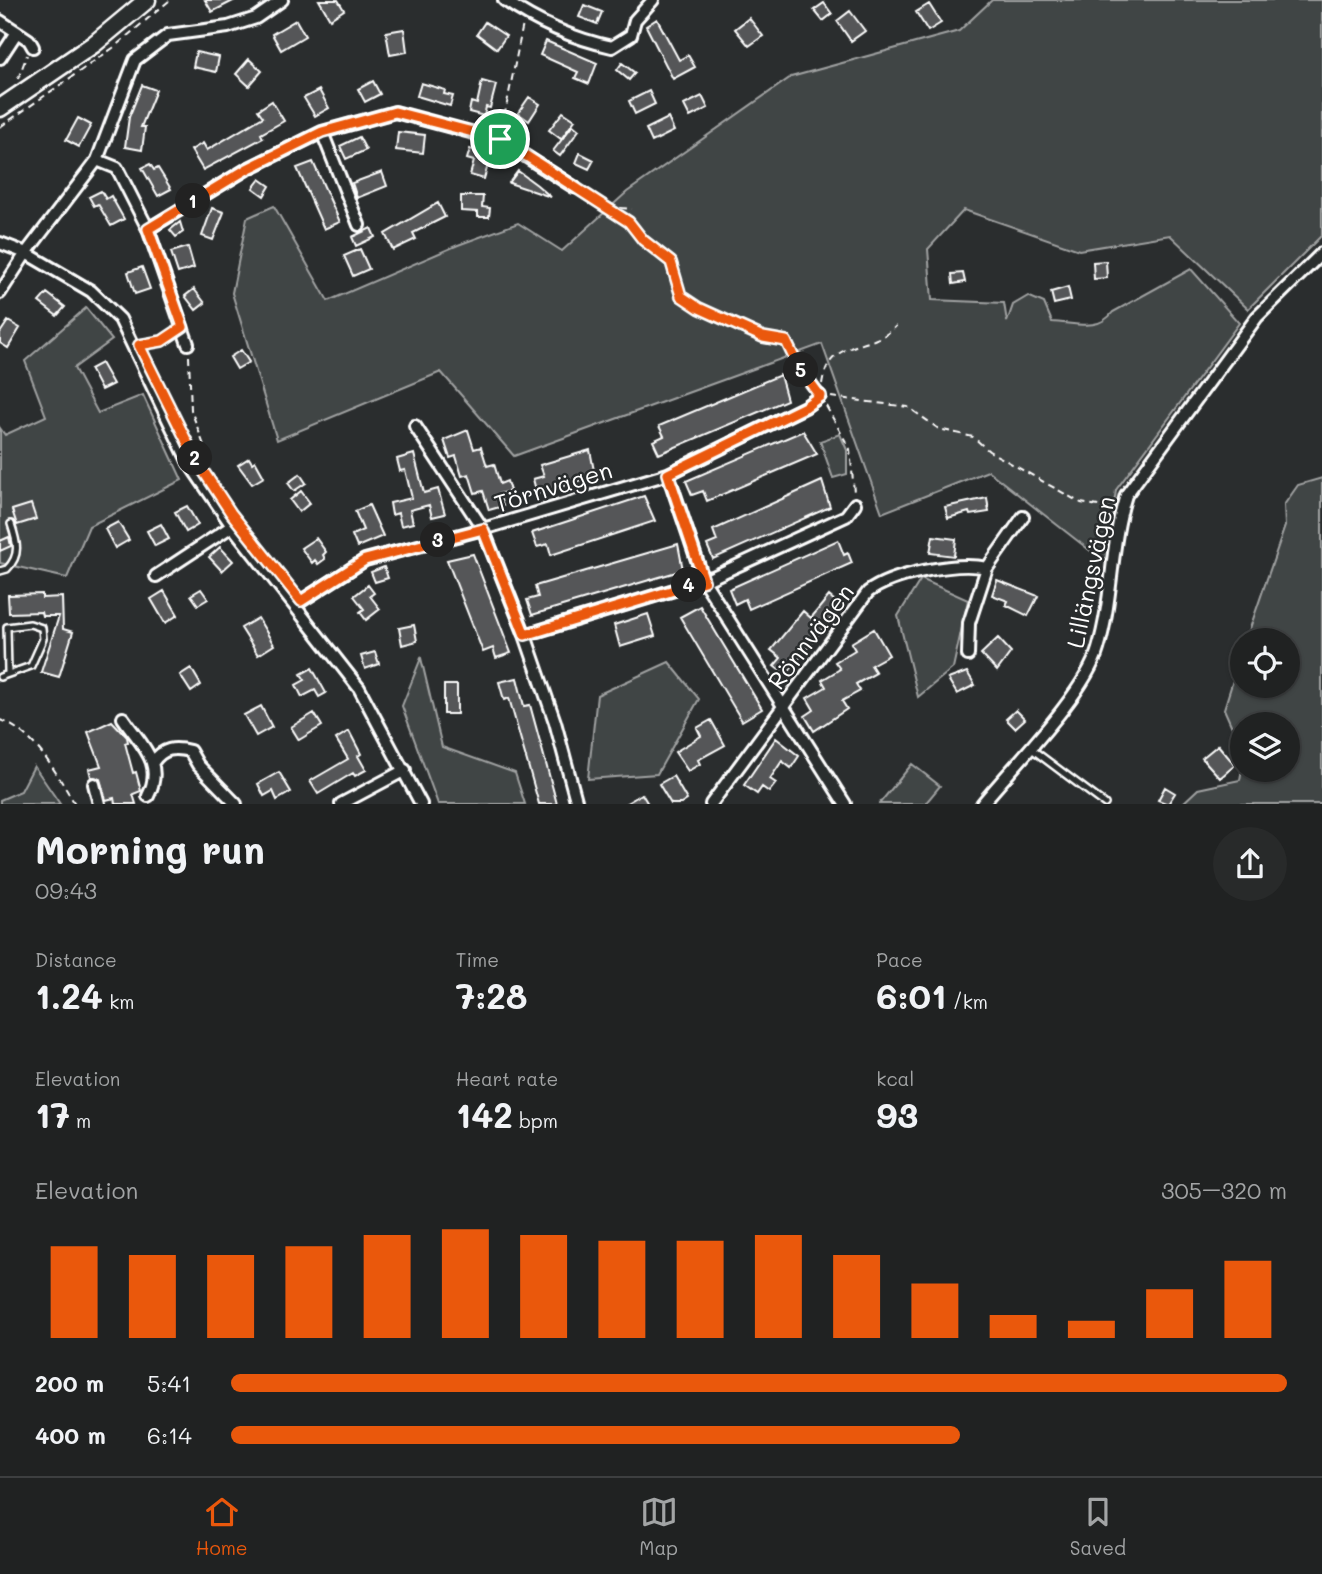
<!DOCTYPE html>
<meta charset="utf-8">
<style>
body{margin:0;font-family:Mali,sans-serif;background:#282a2a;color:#f1f3f6;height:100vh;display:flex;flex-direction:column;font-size:26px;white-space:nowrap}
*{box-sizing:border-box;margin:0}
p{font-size:23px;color:#a2a4a5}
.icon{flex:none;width:38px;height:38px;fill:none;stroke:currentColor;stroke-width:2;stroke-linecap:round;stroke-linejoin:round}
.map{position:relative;height:804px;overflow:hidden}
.drawer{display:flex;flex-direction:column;background:#202222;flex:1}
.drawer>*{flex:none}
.fabs{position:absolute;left:1230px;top:628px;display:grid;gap:14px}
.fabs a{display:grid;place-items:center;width:70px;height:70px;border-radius:50%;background:#202222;box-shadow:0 2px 5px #0004,0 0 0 2px #3d3f40;font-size:35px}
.pin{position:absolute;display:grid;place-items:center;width:60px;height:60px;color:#fff;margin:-30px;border:4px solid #fff;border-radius:50%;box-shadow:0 2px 7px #0007}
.km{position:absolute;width:35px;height:35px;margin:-18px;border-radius:50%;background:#222;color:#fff;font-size:19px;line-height:35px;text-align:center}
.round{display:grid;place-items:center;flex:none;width:74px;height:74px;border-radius:37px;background:#282a2a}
.headline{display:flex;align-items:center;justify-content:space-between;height:119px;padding:0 35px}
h1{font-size:38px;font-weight:800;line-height:52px}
.figures{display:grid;grid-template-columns:repeat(3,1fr);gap:10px;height:119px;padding:7px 35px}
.figures div{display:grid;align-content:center}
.figures b{font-size:35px;font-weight:800}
.figures small{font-size:19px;font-weight:400}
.figures p{font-size:19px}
.chart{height:196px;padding:14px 35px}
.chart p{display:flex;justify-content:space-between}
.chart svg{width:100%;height:126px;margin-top:7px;stroke:#ea580c;stroke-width:6}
ul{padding:0 35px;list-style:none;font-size:23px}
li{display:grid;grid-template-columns:112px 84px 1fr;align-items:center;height:52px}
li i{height:18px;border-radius:9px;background:#ea580c}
.menu{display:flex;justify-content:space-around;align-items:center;height:98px;border-top:2px solid #3d3f40;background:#202222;font-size:19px;color:#a2a4a5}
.menu a{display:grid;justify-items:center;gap:4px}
.menu .on{color:#ea580c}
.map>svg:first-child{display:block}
</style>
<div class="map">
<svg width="1322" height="804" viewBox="0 0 1322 804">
<rect width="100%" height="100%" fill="#2a2d2e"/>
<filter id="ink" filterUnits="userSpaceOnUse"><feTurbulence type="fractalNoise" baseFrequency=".0143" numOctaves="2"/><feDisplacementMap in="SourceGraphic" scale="14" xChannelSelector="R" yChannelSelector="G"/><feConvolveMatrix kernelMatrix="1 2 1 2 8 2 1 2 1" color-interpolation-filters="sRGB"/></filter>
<g filter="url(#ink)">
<path fill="#414445" stroke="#a0a2a2" stroke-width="2" d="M992,0H1322V235L1248,309L1170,235L1079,250L964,210L928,249L932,300L1004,303L1007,322L1013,305L1028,296L1044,303L1052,322C1076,323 1098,332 1113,312L1191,269L1239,323L1116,490L1106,563L988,471L882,513L822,344L514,456L441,372L277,440L232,293L247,218L274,206L328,301L458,245L518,223L562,251L627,192L791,77L959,31Z
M86,308L112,340L74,368L98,413L143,395L182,480L89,526L67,578L0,563V428L5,435L46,416L25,361Z
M840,434L847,450V474L833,478L820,441Z
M1322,478V804H1182L1198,789L1240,780L1242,769L1288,770V724H1242V750L1224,709L1242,652V686H1288V640H1246L1285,526L1284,505L1298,485Z
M921,579L968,600L953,668L918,697L898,616Z
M421,658L442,747L515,773L525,804H438L402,706Z
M669,662L699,699L657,774L588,779L597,695Z
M912,764L940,786L925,804H879Z
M34,766L60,804H0V800L21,791Z"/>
<path fill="#555758" stroke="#fff" stroke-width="2" d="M205,0H235L212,12Z
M319,0H338L344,10L330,19Z
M824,3L832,14L823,21L814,10Z
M929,4L941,23L928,31L916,12Z
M584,5L602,12L597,24L579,17Z
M850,11L865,31L851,41L837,21Z
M749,18L763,36L749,46L735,29Z
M657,19L679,60L688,55L695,67L673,79L646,26Z
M296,20L305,36L281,50L272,34Z
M485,22L506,36L497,49L477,34Z
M404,29L407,52L390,55L386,32Z
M546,41L597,63L589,84L575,78L578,72L540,55Z
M196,52L219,57L216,72L193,67Z
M249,59L262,71L249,86L236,74Z
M622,63L635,73L629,80L617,70Z
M373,81L380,94L365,102L358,89Z
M482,81L496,85L490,108L486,107L484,116L469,112L471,102L477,104Z
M421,83L445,90L444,94L453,96L450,106L417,96Z
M142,85L156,90L141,127H145L142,150L125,147L129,117Z
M319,90L329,108L315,116L304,98Z
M649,91L655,104L635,114L629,101Z
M702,96L708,108L690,117L684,105Z
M529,97L540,104L529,121L518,113Z
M272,101L284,121L261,134L263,138L203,170L191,150L203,143L207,150L263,117L258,110Z
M563,112L575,120L561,139L549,130Z
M78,118L91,125L79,147L66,140Z
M668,118L674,131L652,142L646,129Z
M573,125L579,130L560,156L553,151Z
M398,132L425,135L423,153L396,150Z
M359,137L366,150L346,159L340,146Z
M470,149L491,154L484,179L470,175L474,161L467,159Z
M580,153L594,160L589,169L576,163Z
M313,162L340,222L324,229L297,168Z
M150,164L154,170L158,168L171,189L158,196L142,168Z
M518,171L537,185L551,197L509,183Z
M382,172L387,186L357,198L352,183Z
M260,179L270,186L264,196L253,188Z
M101,191L106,199L111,196L124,219L111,226L98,204L94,206L89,197Z
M461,196H483L482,207L490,208L489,217H478V212L461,211Z
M438,203L445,217L413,233L416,239L393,250L385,234Z
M212,208L224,212L213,240L202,236Z
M180,222L183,232L176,237L170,230Z
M371,228L375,237L356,246L352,237Z
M188,247L194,268L178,273L171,252Z
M360,249L369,269L353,276L344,256Z
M1106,261L1107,278L1094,279L1093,262Z
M142,267L150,289L135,294L128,272Z
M963,273L965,282L953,284L952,274Z
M1068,287L1071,300L1054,304L1051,292Z
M194,289L205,303L196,310L185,296Z
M47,293L65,307L57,316L39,302Z
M8,321L20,328L8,348L0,343V333Z
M241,350L249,362L237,369L230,357Z
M101,363L113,384L101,390L90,369Z
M780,375L787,400L659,454L653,441L664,436L659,426Z
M468,430L474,449L481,447L487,466L494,464L500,484L507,481L510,491L499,494L503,506L489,510L483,491L475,493L469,474L462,476L456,456L450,458L444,440Z
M803,431L817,454L707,501L703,491L692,495L686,481Z
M590,450L595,476L537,494L533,479L544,476L540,465Z
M414,454L424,493L438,489L445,514L432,517L429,505L410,510L413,523L401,526L398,513L392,515L390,503L412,498L405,470L400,471L397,459Z
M249,458L252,463L255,461L264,477L252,484L238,465Z
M300,474L306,483L294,491L288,483Z
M822,481L830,507L713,559L707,545L717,541L713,530Z
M301,491L310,503L299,512L290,500Z
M644,496L655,521L551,555L548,544L537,547L532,533Z
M987,498L989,512L970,515L969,512L948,518L945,507Z
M31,504L36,519L17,525L12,510Z
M369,505L383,536L357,547L352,535L363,530L355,511Z
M187,506L198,525L186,532L175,512Z
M118,522L129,540L115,548L105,529Z
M161,524L169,539L155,546L147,531Z
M933,536L956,539L954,556L930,553Z
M9,537L11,546L0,551V541Z
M316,538L326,552L323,555L325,559L318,564L315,560L312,563L301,548Z
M838,540L844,555L848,553L852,563L749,609L745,599L735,604L729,589Z
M678,544L683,570L532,615L527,600L538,597L535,586Z
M220,547L233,561L222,571L209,557Z
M473,554L511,653L496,658L493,648L483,652L447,560Z
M384,567L388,578L375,582L371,572Z
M997,580L1038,596L1028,616L1006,605L1008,601L992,595Z
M368,585L374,593L370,596L380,609L366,620L360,612L364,609L354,596Z
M201,589L208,599L198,605L191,595Z
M164,591L178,615L165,623L151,599Z
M42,594V598L62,597L63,629L73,632L59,677L41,672L59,616H42L41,612L9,613L8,595Z
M829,596L841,606L786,675L774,666L781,658L771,650L803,611L811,618Z
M700,606L762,709L742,721L680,617Z
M648,614L655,636L620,647L614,625Z
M258,618L274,645L258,655L241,628Z
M414,625L417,641L402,645L399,628Z
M874,629L889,655L871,665L876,673L856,684L860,691L842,701L847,709L814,731L805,716L814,710L807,698L826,687L822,680L840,669L835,662L855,650L851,643Z
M998,638L1011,652L997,671L981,654Z
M375,652L379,664L365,669L361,656Z
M191,668L201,685L191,692L180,675Z
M312,668L326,693L319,697L315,690L302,697L296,685L305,680L301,674Z
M967,672L975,685L957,694L948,679Z
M517,678L524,706L530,705L557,804H539L509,698L504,700L499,682Z
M444,685H457V714H444Z
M261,706L272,727L256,736L244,715Z
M1016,710L1025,719L1015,728L1006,719Z
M314,713L322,726L299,740L291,727Z
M711,720L725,745L698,760L700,764L688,771L675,752L701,736L697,728Z
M112,721L127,737L128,742L125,743L133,773L136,772L141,791L133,794L136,804H115L114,798L106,800L100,779L91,777L89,769L101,766L88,732Z
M349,731L361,754L358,756L366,770L355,776L353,773L318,794L310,781L348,759L336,739Z
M776,738L799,756L791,768L782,761L770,779L776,783L769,792L762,787L757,794L744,785Z
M1218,745L1235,765L1220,778L1202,758Z
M279,772L291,792L277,800L273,791L264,796L258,784Z
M673,776L687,800L681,804H671L659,784Z
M1165,787L1175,793L1168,804L1158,800Z
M642,794L648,804H625Z"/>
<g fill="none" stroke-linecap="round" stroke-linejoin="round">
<defs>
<path id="service" d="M0,571L7,569C21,555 17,542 11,524
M0,677L31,666L43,639L42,628L30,624L7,627L8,672
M1029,747L1105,804"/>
<path id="minor" d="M504,0C536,22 575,39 612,47L631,35L635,20L653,0
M0,21L17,32L0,58
M17,32L29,40L33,47
M322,132L359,225
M97,160L117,168L148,229L188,344
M148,229L247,169L322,132L395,112L500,140L574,187
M0,243L26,253L91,291L120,319L189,463L232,526L359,688L421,804
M0,293L26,253L97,160L135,60L168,35L228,27L256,18L282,0
M415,426L483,529L525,635L555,722L577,804
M668,474L704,581L845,804
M156,576L232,526
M295,605L365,560L483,529L668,474L805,407L820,396
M525,635L704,581L846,516L855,504
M968,655L969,623L987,568
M123,718C141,745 165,763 148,796
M153,762C163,748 174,747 190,751L198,765L236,804
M94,784L99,804
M341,804L405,770
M711,804L868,592C892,574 958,561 987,568L1023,517
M982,804C1014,765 1085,694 1098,649C1113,599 1110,545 1126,495L1257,317L1322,253"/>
<path id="secondary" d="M0,108L94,44L147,0"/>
</defs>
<use href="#service" stroke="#fff" stroke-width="10"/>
<use href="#minor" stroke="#fff" stroke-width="16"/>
<use href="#secondary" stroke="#fff" stroke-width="21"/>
<path stroke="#fff" stroke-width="2" stroke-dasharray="7 5" stroke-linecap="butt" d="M18,79L27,55
M0,127L113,48L170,0
M502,128L523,24
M585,193L622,216L643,240L671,262L681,296C712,316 750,335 786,341L798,366L814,387
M608,207L632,209
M143,344L162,341L173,334
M189,356L191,410L206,451L202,461
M822,384C829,336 871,353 896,326
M831,397L908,407L939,429L973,437L989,451L1081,503L1109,508
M826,406L850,449L854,492
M0,720C34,732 57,774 75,804"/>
<use href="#service" stroke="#2a2d2e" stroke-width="5"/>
<use href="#minor" stroke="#2a2d2e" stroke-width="10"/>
<use href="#secondary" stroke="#2a2d2e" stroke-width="16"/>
</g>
</g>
<g fill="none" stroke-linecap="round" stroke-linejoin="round" filter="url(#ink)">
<defs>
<path id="route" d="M395,112L500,139L629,222L643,240L671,262L681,296L699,308L763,337L786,341L798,366L820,396L805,407L668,474L704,581L525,635L483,529L365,560L301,601L231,513L196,460L139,345L162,341L183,327L148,229L247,169L322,132Z"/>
</defs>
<use href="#route" stroke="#fff" stroke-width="14"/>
<use href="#route" stroke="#ea580c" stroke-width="9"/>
</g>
<g text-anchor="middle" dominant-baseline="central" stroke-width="5" stroke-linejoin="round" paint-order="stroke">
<g font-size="24" fill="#fff" stroke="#2a2d2e">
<text transform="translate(553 486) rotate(-17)">Törnvägen</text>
<text transform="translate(1090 572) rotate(-78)">Lillängsvägen</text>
<text transform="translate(810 636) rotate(-53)">Rönnvägen</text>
</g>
</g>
</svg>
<div class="fabs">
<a><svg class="icon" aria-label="locate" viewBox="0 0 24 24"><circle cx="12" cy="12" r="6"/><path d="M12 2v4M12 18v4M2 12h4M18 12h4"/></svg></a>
<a><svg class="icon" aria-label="layers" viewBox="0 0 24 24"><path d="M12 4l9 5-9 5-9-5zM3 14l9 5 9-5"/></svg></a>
</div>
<div class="pin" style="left:500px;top:139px;background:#1e9e55"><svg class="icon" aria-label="arrive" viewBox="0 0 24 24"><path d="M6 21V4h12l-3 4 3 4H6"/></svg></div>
<b class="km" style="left:193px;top:201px">1</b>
<b class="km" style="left:195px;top:458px">2</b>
<b class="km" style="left:438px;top:540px">3</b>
<b class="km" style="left:689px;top:585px">4</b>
<b class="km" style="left:801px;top:370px">5</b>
</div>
<section class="drawer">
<div class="headline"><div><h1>Morning run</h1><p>09:43</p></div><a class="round"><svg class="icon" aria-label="share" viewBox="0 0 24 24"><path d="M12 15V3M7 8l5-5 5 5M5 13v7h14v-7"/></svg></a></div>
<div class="figures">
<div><p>Distance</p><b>1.24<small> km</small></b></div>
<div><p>Time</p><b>7:28</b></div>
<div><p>Pace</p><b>6:01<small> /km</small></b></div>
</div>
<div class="figures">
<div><p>Elevation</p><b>17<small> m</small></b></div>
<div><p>Heart rate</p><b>142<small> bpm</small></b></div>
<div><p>kcal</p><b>93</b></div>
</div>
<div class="chart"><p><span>Elevation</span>305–320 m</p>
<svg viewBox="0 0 160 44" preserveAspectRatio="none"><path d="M5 44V12M15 44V15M25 44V15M35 44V12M45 44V8M55 44V6M65 44V8M75 44V10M85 44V10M95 44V8M105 44V15M115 44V25M125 44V36M135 44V38M145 44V27M155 44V17"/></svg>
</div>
<ul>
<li><b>200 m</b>5:41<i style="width:100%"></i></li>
<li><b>400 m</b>6:14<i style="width:69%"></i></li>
</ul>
</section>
<nav class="menu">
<a class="on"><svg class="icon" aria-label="home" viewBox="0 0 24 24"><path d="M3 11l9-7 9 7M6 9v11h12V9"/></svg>Home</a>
<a><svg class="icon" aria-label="map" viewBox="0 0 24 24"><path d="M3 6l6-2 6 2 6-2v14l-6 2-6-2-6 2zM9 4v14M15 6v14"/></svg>Map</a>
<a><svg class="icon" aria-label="saved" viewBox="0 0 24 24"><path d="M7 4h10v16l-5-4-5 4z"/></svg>Saved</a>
</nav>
